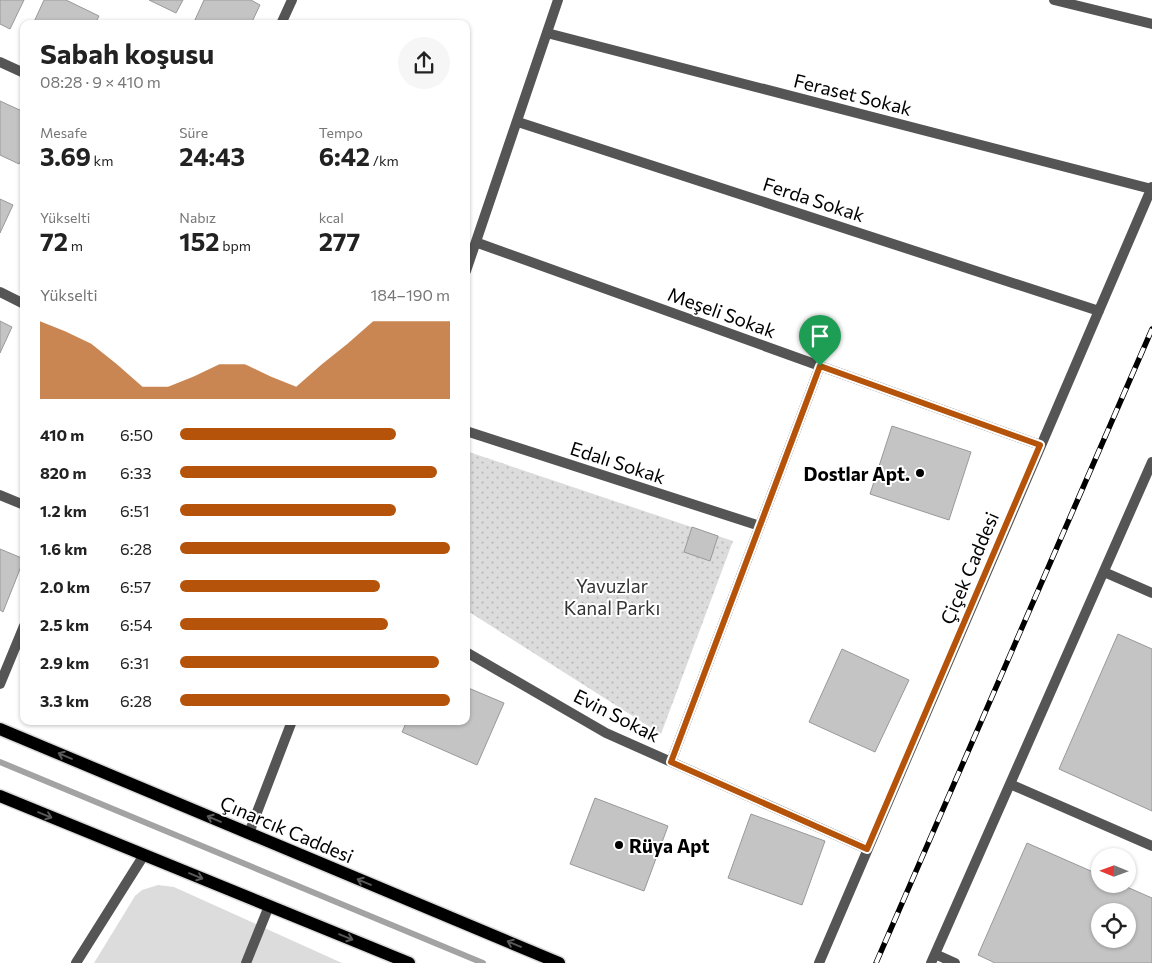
<!DOCTYPE html>
<html lang="tr">
<meta charset="utf-8">
<style>
body{margin:0;font-family:Commissioner,sans-serif;background:#f6f6f6;color:#222;height:100vh;display:flex;flex-direction:column;font-size:19px;white-space:nowrap}
*{box-sizing:border-box;margin:0}
p{font-size:16px;color:#767676}
.icon{flex:none;width:28px;height:28px;fill:none;stroke:currentColor;stroke-width:2;stroke-linecap:round;stroke-linejoin:round}
.map{position:relative;flex:1;overflow:hidden}
.side{position:absolute;left:20px;top:20px;width:450px;height:705px;display:flex;flex-direction:column;background:#fff;border-radius:10px;box-shadow:0 1px 4px #0004}
.side>*{flex:none}
.needle{width:32px;rotate:271deg}
.controls{position:absolute;left:1091px;top:848px;display:grid;gap:10px}
.controls a{display:grid;place-items:center;width:45px;height:45px;border-radius:50%;background:#fff;box-shadow:0 1px 4px #0004;font-size:25px}
.pin{position:absolute;display:grid;place-items:center;width:42px;height:42px;color:#fff;margin:-51px -21px;border-radius:50% 50% 50% 0;rotate:-45deg;box-shadow:0 0 5px #0007}
.pin .icon{rotate:45deg}
.round{display:grid;place-items:center;flex:none;width:52px;height:52px;border-radius:26px;background:#f6f6f6}
.head{display:flex;align-items:center;justify-content:space-between;height:85px;padding:0 20px}
h1{font-size:28px;font-weight:700;line-height:38px}
.stats{display:grid;grid-template-columns:repeat(3,1fr);gap:8px;height:85px;padding:5px 20px}
.stats div{display:grid;align-content:center}
.stats b{font-size:25px;font-weight:700}
.stats small{font-size:14px;font-weight:400}
.stats p{font-size:14px}
.chart{height:140px;padding:10px 20px}
.chart p{display:flex;justify-content:space-between}
.chart svg{width:100%;height:90px;margin-top:5px;fill:#b45309;opacity:.7}
ul{padding:0 20px;list-style:none;font-size:16px}
li{display:grid;grid-template-columns:80px 60px 1fr;align-items:center;height:38px}
li i{height:12px;border-radius:6px;background:#b45309}
.map>svg:first-child{display:block}
</style>
<div class="map">
<svg width="1152" height="963" viewBox="0 0 1152 963">
<defs>
<pattern id="park-dots" width="8" height="8" patternUnits="userSpaceOnUse" patternTransform="scale(1.25)"><rect width="8" height="8" fill="#dcdcdc"/><path d="M2 2h.1M6 6h.1" fill="none" stroke="#bbb" stroke-width="1.8" stroke-linecap="round"/></pattern>
</defs>
<rect width="100%" height="100%" fill="#fff"/>
<path fill="#dcdcdc" d="M158,885L174,887L342,963H94L135,896L142,890Z"/>
<path fill="url(#park-dots)" d="M466,451L733,541L661,734L466,610Z"/>
<g fill="none" stroke-linecap="round" stroke-linejoin="round">
<path stroke="#a3a3a3" stroke-width="6" d="M0,762L483,963"/>
</g>
<path fill="#c4c4c4" stroke="#999" fill-rule="evenodd" d="M0,0H24L10,29L0,24Z
M44,0H66L99,16L95,24H33Z
M149,0H183L176,13Z
M204,0H251L260,5L251,24H198L194,22Z
M0,101L24,112V154L19,164L0,155Z
M0,199L13,205L0,233Z
M0,321L12,327L0,353Z
M892,426L971,452L949,520L870,494Z
M692,527L718,536L710,561L684,552Z
M0,549L24,559L3,612L0,610Z
M1118,634L1152,649V811L1059,769Z
M842,649L909,680L875,752L809,722Z
M466,687L504,703L477,765L402,732L407,721H466Z
M595,798L668,826L644,891L570,864Z
M751,814L825,841L802,905L728,878Z
M1027,843L1100,875V884H1120L1152,898V963H995L978,955ZM1100,911H1128V939H1100Z"/>
<g fill="none" stroke-linecap="round" stroke-linejoin="round">
<defs>
<path id="primary" d="M0,729L559,963
M0,796L409,963"/>
</defs>
<use href="#primary" stroke="#dbdbdb" stroke-width="15"/>
<path stroke="#555" stroke-width="10" d="M246,963L269,906"/>
<path stroke="#555" stroke-width="10" d="M1054,0L1152,24
M281,24L292,0
M547,33L1151,189
M0,62L24,73
M518,122L1099,311
M478,243L1040,445
M0,292L24,304
M466,431L760,526
M0,495L24,505
M1104,572L1152,593
M466,652L606,733L867,849
M0,684L24,626
M671,762L820,366
M1010,784L1152,846
M935,954L955,963
M76,963L144,855
M819,963L1152,187
M931,963L1152,462"/>
<path stroke="#555" stroke-width="10" d="M466,271L558,0
M249,833L292,721"/>
<use href="#primary" stroke="#000" stroke-width="12"/>
<defs>
<path id="rail" d="M876,963L1152,329"/>
</defs>
<use href="#rail" stroke="#000" stroke-width="5.5"/>
<use href="#rail" stroke="#fff" stroke-width="4" stroke-dasharray="11" stroke-linecap="butt"/>
</g>
<defs><path id="oneway-shaft" d="M-6 0H5M1.5-3L5.5 0L1.5 3" fill="none" stroke-width="1.6" stroke-linecap="round" stroke-linejoin="round" transform="scale(1.25)"/></defs>
<g stroke="#595959">
<use href="#oneway-shaft" transform="translate(65 756) rotate(-157)"/>
<use href="#oneway-shaft" transform="translate(45 815) rotate(22)"/>
<use href="#oneway-shaft" transform="translate(214 819) rotate(-157)"/>
<use href="#oneway-shaft" transform="translate(196 876) rotate(22)"/>
<use href="#oneway-shaft" transform="translate(364 882) rotate(-157)"/>
<use href="#oneway-shaft" transform="translate(346 937) rotate(22)"/>
<use href="#oneway-shaft" transform="translate(514 944) rotate(-157)"/>
</g>
<g fill="none" stroke-linecap="round" stroke-linejoin="round">
<defs>
<path id="route" d="M820,366L1040,445L867,849L671,762Z"/>
</defs>
<use href="#route" stroke="#fff" stroke-width="10"/>
<use href="#route" stroke="#b45309" stroke-width="6"/>
</g>
<g fill="#000" stroke="#fff" stroke-width="2">
<circle cx="920" cy="473" r="5"/>
<circle cx="619" cy="845" r="5"/>
</g>
<g text-anchor="middle" dominant-baseline="central" stroke-width="4" stroke-linejoin="round" paint-order="stroke">
<g font-size="19" fill="#000" stroke="#fff">
<text transform="translate(853 94) rotate(14)">Feraset Sokak</text>
<text transform="translate(814 199) rotate(18)">Ferda Sokak</text>
<text transform="translate(722 312) rotate(20)">Meşeli Sokak</text>
<text transform="translate(618 462) rotate(18)">Edalı Sokak</text>
<text transform="translate(969 568) rotate(-67)">Çiçek Caddesi</text>
<text transform="translate(617 715) rotate(27)">Evin Sokak</text>
<text transform="translate(287 829) rotate(23)">Çınarcık Caddesi</text>
</g>
<g font-size="19" font-weight="bold" fill="#000" stroke="#fff" text-anchor="end">
<text x="910" y="473">Dostlar Apt.</text>
<text x="629" y="845" text-anchor="start">Rüya Apt</text>
</g>
<g font-size="19" fill="#333" stroke="#fff">
<text x="612" y="585">Yavuzlar<tspan x="612" dy="22">Kanal Parkı</tspan></text>
</g>
</g>
</svg>
<div class="controls">
<a><svg class="needle" viewBox="-14 -14 28 28"><path d="M0-13l5 13h-10z" fill="#e53935"/><path d="M0 13l5-13h-10z" fill="#767676"/></svg></a>
<a><svg class="icon" aria-label="locate" viewBox="0 0 24 24"><circle cx="12" cy="12" r="6"/><path d="M12 2v4M12 18v4M2 12h4M18 12h4"/></svg></a>
</div>
<div class="pin" style="left:820px;top:366px;background:#1e9e55"><svg class="icon" aria-label="arrive" viewBox="0 0 24 24"><path d="M6 21V4h12l-3 4 3 4H6"/></svg></div>
<section class="side">
<div class="head"><div><h1>Sabah koşusu</h1><p>08:28 · 9 × 410 m</p></div><a class="round"><svg class="icon" aria-label="share" viewBox="0 0 24 24"><path d="M12 15V3M7 8l5-5 5 5M5 13v7h14v-7"/></svg></a></div>
<div class="stats">
<div><p>Mesafe</p><b>3.69<small> km</small></b></div>
<div><p>Süre</p><b>24:43</b></div>
<div><p>Tempo</p><b>6:42<small> /km</small></b></div>
</div>
<div class="stats">
<div><p>Yükselti</p><b>72<small> m</small></b></div>
<div><p>Nabız</p><b>152<small> bpm</small></b></div>
<div><p>kcal</p><b>277</b></div>
</div>
<div class="chart"><p><span>Yükselti</span>184–190 m</p>
<svg viewBox="0 0 160 44" preserveAspectRatio="none"><path d="M0 44V6L10 11L20 17L30 27L40 38L50 38L60 33L70 27L80 27L90 33L100 38L110 27L120 17L130 6L140 6L150 6L160 6V44z"/></svg>
</div>
<ul>
<li><b>410 m</b>6:50<i style="width:80%"></i></li>
<li><b>820 m</b>6:33<i style="width:95%"></i></li>
<li><b>1.2 km</b>6:51<i style="width:80%"></i></li>
<li><b>1.6 km</b>6:28<i style="width:100%"></i></li>
<li><b>2.0 km</b>6:57<i style="width:74%"></i></li>
<li><b>2.5 km</b>6:54<i style="width:77%"></i></li>
<li><b>2.9 km</b>6:31<i style="width:96%"></i></li>
<li><b>3.3 km</b>6:28<i style="width:100%"></i></li>
</ul>
</section>
</div>
